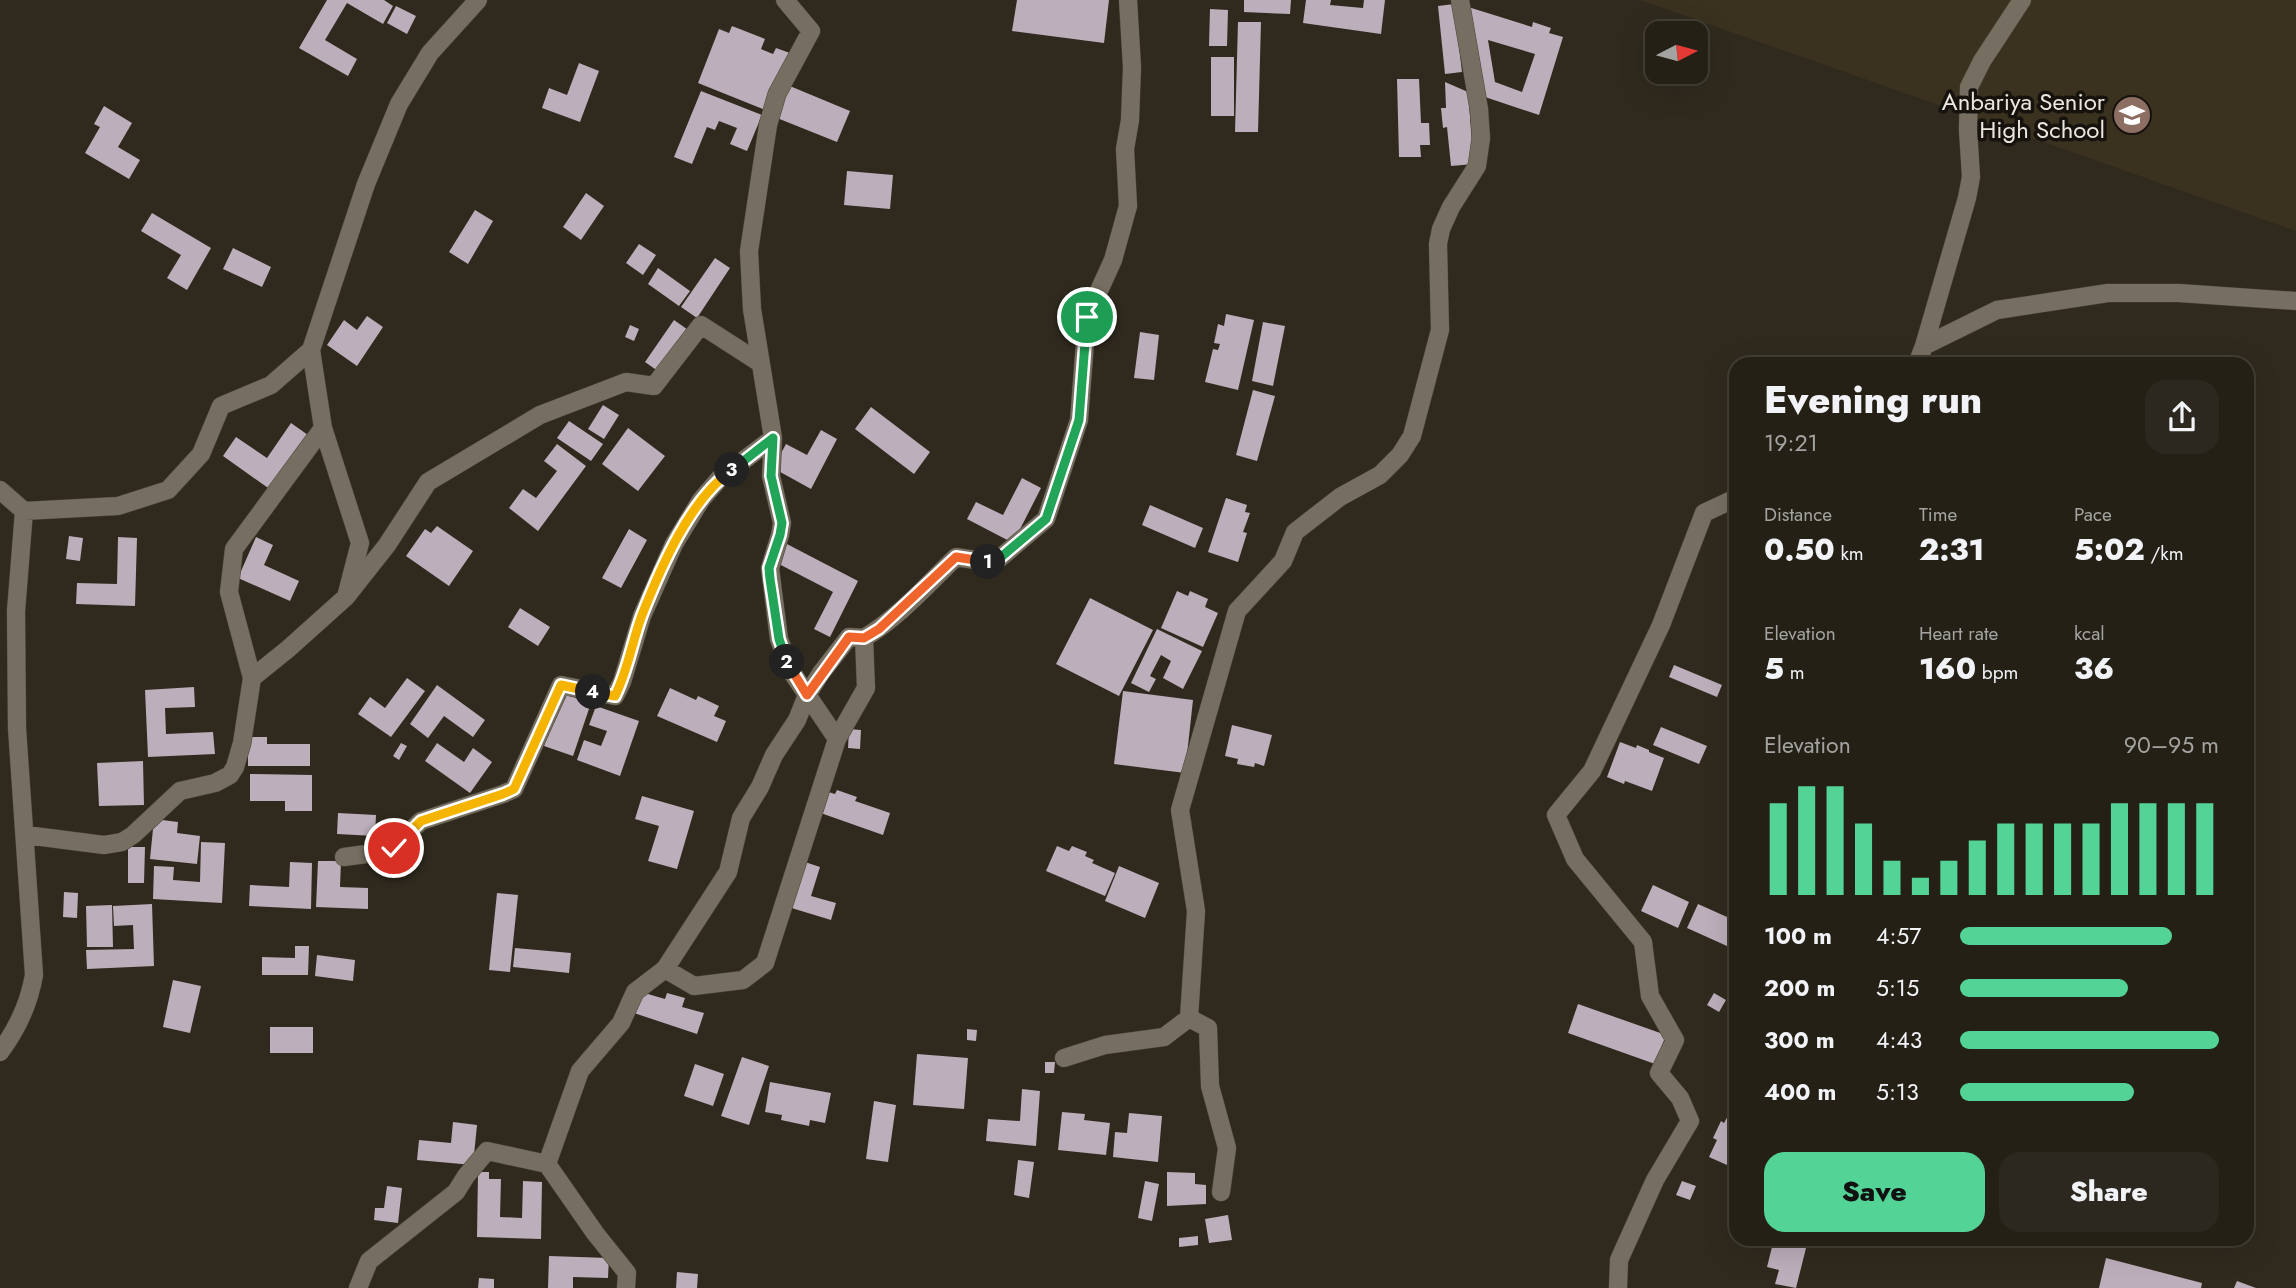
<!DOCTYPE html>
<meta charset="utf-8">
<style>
body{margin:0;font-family:Jost,sans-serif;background:#2c281f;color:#f1f3f6;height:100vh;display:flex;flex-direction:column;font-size:26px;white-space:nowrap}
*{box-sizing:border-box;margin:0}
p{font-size:23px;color:#a3a3a1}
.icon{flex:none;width:38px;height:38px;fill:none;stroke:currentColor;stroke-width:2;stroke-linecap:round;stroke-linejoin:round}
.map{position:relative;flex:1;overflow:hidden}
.panel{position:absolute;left:1729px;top:357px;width:525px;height:889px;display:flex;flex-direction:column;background:#242016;border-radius:21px;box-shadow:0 7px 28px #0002,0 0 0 2px #413e35}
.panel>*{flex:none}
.needle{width:46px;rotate:84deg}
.tools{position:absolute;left:1645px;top:21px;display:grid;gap:14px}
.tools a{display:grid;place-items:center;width:63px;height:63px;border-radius:14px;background:#242016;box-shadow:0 7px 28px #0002,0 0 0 2px #413e35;font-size:35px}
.pin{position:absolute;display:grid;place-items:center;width:60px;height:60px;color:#fff;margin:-30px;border:4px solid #fff;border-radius:50%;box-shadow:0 2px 7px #0007}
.km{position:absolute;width:35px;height:35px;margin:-18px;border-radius:50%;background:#222;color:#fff;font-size:19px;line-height:35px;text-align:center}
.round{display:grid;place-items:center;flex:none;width:74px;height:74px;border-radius:21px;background:#2c281f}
.head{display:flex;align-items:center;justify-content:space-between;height:119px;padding:0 35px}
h1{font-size:38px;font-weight:800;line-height:52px}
.metrics{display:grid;grid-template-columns:repeat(3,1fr);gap:10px;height:119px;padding:7px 35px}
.metrics div{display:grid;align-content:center}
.metrics b{font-size:30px;font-weight:800}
.metrics small{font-size:19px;font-weight:400}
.metrics p{font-size:19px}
.chart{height:196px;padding:14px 35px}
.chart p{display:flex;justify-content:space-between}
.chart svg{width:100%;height:126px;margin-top:7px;stroke:#54d396;stroke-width:6}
.button{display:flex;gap:14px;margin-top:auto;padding:14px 35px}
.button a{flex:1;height:80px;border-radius:21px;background:#54d396;color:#111;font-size:28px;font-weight:800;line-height:80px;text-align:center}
.button a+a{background:#2c281f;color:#f1f3f6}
ul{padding:0 35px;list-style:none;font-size:23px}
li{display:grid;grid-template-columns:112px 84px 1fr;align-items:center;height:52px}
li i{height:18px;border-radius:9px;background:#54d396}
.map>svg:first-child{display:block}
</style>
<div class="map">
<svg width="2296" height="1288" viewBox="0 0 2296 1288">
<rect width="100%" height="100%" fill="#302a1e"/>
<path fill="#3a311f" d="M1640,0H2296V231Z"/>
<path fill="#bcaeba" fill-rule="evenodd" d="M327,0H384L393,6L383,24L347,3L325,40L357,59L348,76L299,48Z
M1017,0H1109L1104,43L1012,31Z
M1244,0H1291L1290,14L1244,12Z
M1306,0H1331L1330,5L1363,8L1364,0H1385L1381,34L1303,23Z
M1454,4L1462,72L1445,74L1438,6Z
M396,6L416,16L407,34L387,23Z
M1465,6L1532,27L1533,22L1551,28L1549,33L1563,37L1539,115L1479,95ZM1488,40L1535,54L1522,92L1495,82Z
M1210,9L1228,10L1227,46H1209Z
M1238,22H1261L1258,132H1235Z
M732,26L765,39L761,49L773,54L776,48L790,53L768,111L698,83L719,29L729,33Z
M1211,57H1234V116H1211Z
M579,63L599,71L580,122L542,108L549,88L567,95Z
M1397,79H1419L1421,123H1429L1430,145H1420L1421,157H1399Z
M1445,82L1468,92L1474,164L1451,166L1447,127L1443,128L1441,108H1446Z
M785,84L850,111L837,142L772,116Z
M701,91L762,115L747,151L730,144L737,128L719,121L715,130L707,127L692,164L674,157Z
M104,106L132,123L118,147L140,160L129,179L85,153L100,127L94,124Z
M847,171L893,175L890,209L844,205Z
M586,193L604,206L581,240L563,227Z
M475,210L493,221L468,264L449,252Z
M152,213L211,248L187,290L167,278L181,255L141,231Z
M639,244L656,255L643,275L626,263Z
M233,248L271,267L262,287L223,269Z
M715,258L730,268L697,318L681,307Z
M658,268L690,291L679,306L648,284Z
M1226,314L1254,320L1238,390L1205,382L1213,349L1218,350L1220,344L1214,343L1218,324L1224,326Z
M367,316L383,327L357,366L327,345L344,320L357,330Z
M674,320L691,332L662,374L645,362Z
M1263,322L1285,326L1273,386L1252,381Z
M630,325L639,329L634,341L625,337Z
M1140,332L1159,335L1154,380L1134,378Z
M1253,390L1275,396L1257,461L1236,455Z
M603,405L619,415L604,439L588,429Z
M871,407L930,452L914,474L855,429Z
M569,421L603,444L591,461L557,438Z
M291,423L308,435L271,490L223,456L236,437L267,458Z
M628,428L665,456L638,491L602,464Z
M821,430L837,439L811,489L773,468L786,444L807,455Z
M557,444L586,466L538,531L509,508L523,489L536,498L557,471L544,461Z
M1022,478L1041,488L1013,543L967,519L976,502L1003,515Z
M1226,498L1247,505L1245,512L1250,513L1243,532L1247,533L1238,562L1208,552Z
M1150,505L1203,528L1195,548L1142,525Z
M437,526L473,551L449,586L406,556L425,529L431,533Z
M629,529L647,540L621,588L602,578Z
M69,536L83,538L80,561L66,559Z
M118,537L137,538L135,606L76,604L77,583L117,584Z
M256,537L273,545L264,565L299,581L290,601L238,578Z
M785,543L858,581L830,637L814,629L833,592L775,562Z
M1177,591L1188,596L1190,591L1208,599L1205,607L1218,613L1203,647L1161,628Z
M1090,598L1153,630L1119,696L1056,664Z
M520,608L550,627L538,646L508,627Z
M1157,629L1202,651L1183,689L1163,678L1171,661L1161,655L1150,676L1156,679L1149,692L1131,683Z
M1674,665L1722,685L1717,697L1669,677Z
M407,678L425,691L391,737L358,714L370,697L385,708Z
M437,685L485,720L473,737L444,716L428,738L410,724Z
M194,687L195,707L165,708L166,734L213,732L215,754L148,757L145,690Z
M670,688L696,700L698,696L719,706L714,716L726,721L717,742L657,716Z
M1123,691L1193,700L1185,773L1114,764Z
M561,693L591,703L573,756L544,746Z
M596,706L639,721L620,776L577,760L584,740L601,746L607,731L589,725Z
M1232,725L1272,735L1264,766L1255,763L1254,767L1237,764L1238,759L1225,756Z
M1661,727L1707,746L1699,764L1653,745Z
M849,729L861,730L860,749L848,748Z
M248,737H267V744H310V766H248Z
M1620,742L1636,748L1637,745L1649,750V752L1664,758L1652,791L1625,781L1624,784L1607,777Z
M401,743L407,746L399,760L393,756Z
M437,743L464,762L473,748L492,762L470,793L425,761Z
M143,761L144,805L99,806L97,763Z
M250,774L312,775V811H285V801H250Z
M822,790L835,794L837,790L857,797L855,801L890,813L883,835L815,811Z
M642,796L694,811L677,869L648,861L659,826L635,819Z
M338,813L376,815L375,836L337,834Z
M154,819L178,822L177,833L200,836L197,864L150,859Z
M201,842L225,843L222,903L153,899L154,866L174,867L173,880L200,882Z
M1057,846L1069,851L1072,846L1087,852L1085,856L1094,860L1092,863L1115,873L1105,896L1046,871Z
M128,847H145L144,883H128Z
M799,860L820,867L811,896L836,903L831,920L785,906Z
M318,861H341L340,887L368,888V909L316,907Z
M290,862L312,863L311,909L249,906L250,885L289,887Z
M1119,866L1159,883L1145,918L1105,901Z
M1653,885L1689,902L1678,928L1641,911Z
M64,892L78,893L77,918L63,917Z
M497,893L518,895L510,972L489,970Z
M152,904L154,966L87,969L86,950L134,949L133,925L114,926L113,906Z
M1698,904L1736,921V926L1727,946L1687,928Z
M112,905L113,947H87L86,906Z
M295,946H309L308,975H262V957L295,958Z
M515,948L571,953L569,973L513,967Z
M317,955L355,960L353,981L315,976Z
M173,980L201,986L190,1033L163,1027Z
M641,992L665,999L667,993L685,998L682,1007L704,1013L697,1034L634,1013Z
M1714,993L1726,1000L1719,1012L1707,1005Z
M1578,1004L1666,1035L1655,1064L1568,1033Z
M270,1027H313V1053H270Z
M967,1029L977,1030L976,1041L967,1040Z
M917,1054L968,1058L964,1109L913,1105Z
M742,1057L769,1066L749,1125L721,1116Z
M1045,1062H1055L1054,1073H1045Z
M695,1064L724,1074L713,1106L684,1096Z
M770,1082L831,1093L825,1123L810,1120L809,1126L781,1120L782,1115L765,1112Z
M1022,1089L1040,1091L1036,1146L986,1141L988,1119L1020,1121Z
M874,1101L896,1105L888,1162L866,1159Z
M1062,1112L1085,1114L1084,1120L1110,1123L1106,1155L1058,1150Z
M1129,1113L1162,1116L1158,1162L1113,1157L1115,1132L1127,1133Z
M1729,1114L1736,1117V1169L1709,1157L1717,1140L1713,1138L1721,1121L1724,1123Z
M453,1122L477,1125L473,1165L417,1160L419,1140L451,1143Z
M1018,1160L1034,1162L1029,1198L1014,1195Z
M478,1172H489V1179H501L500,1217L522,1218L523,1181L542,1182L541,1239L477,1237Z
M1167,1172L1195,1173V1184L1206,1185V1204L1167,1206Z
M1145,1181L1159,1184L1152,1221L1138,1218Z
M1682,1181L1696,1186L1690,1200L1676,1195Z
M387,1186L402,1188L398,1223L374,1220L375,1208H384Z
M1228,1215L1232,1240L1209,1243L1205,1219Z
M1198,1236V1245L1179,1247V1238Z
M1774,1239H1788L1807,1244L1796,1288L1775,1284L1779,1270L1767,1267Z
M549,1256L609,1258L608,1278L573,1277V1288H548Z
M2106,1258L2202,1283L2201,1288H2099Z
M677,1272L698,1274L697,1288H676Z
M479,1278L494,1279V1288H478Z
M2237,1281L2256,1288H2234Z"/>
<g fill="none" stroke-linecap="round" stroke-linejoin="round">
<defs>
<path id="street" d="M1924,346L1997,310L2108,293H2179L2296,301
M1917,364L1924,346L1967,198L1971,177L1968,130L1969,87L1982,61L2022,0
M0,490L24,511L16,611L17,728L34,975C29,1004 18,1028 0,1052
M24,511L118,506L168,490L201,454L221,406L271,385L311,350
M346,597L387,545L428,482L540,415L626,382L654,386L701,325L760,363
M252,678L288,649L346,597L360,543L323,428
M837,739L866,688L864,638C899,617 927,585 956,557L994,563L1046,519L1079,420L1087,317L1113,260L1128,206L1125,149L1130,120L1132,67L1128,0
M26,835L104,845L122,842L133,835L180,791L215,783L230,775L235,767L242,743L252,678L229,592L234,549L323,428L311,350L366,184L399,104L430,53L478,0
M344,857L389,851L421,821L503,794L514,789L561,685L615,696L622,682L642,616L674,544L701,500L719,479L773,438
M665,969L694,986L743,980L765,963L837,739L791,671L779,639L770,568L780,535L782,523L771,476L773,438L752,309L749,251L768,125L777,94L811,31L785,0
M1064,1058L1105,1045L1164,1037L1189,1018
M547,1164L580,1071L621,1023L635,992L665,969L728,872L741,818L760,787L774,755L797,720L807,695L821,673L849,637L864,638
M1221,1192L1227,1148L1210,1086L1208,1028L1189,1018L1196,911L1180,810L1237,611L1283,561L1295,532L1340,497L1380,475L1400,455L1412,436L1440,330L1438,244L1441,229L1451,207L1477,166L1481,138L1479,109L1460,0
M358,1288L369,1261L456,1192L466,1176L487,1151L547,1164L595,1233L627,1273L626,1288
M1618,1288L1619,1260L1655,1180L1690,1121L1680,1098L1659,1073L1675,1040L1650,996L1643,942L1575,859L1556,815L1592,771L1661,625L1704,513L1736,498"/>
</defs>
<use href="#street" stroke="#4b463b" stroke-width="19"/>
<use href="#street" stroke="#766f61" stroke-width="18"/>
</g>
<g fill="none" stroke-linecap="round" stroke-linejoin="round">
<defs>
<path id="split-1" d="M988,562L994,563L1046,519L1079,420L1087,317"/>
<path id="split-2" d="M787,662L807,695L849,637L864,638L879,629L956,557L988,562"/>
<path id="split-3" d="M732,470L773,438L771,476L782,523L780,535L769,568L770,579L779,639L787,662"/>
<path id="split-4" d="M593,692L615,696C628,670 632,642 642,615C661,567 690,499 732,470"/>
<path id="split-5" d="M394,848L421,821L503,794L514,789L561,685L593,692"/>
</defs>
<use href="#split-1" stroke="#fff" stroke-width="14"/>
<use href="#split-2" stroke="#fff" stroke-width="14"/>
<use href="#split-3" stroke="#fff" stroke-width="14"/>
<use href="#split-4" stroke="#fff" stroke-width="14"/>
<use href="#split-5" stroke="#fff" stroke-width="14"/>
<use href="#split-1" stroke="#22a559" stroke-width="9"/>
<use href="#split-2" stroke="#f0652b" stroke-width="9"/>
<use href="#split-3" stroke="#22a559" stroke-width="9"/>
<use href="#split-4" stroke="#f5b400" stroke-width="9"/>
<use href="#split-5" stroke="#f5b400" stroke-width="9"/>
</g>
<defs>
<symbol id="school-disc" viewBox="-11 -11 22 22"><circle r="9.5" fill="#8d6e63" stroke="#16130e"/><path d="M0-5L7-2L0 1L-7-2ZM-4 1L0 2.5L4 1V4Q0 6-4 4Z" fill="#fff"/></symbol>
</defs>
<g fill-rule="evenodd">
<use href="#school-disc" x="2110" y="93" width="44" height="44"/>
</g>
<g text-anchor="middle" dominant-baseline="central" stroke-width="7" stroke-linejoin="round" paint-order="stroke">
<g font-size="24" fill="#ebe7df" stroke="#16130e" text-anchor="end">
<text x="2105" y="101">Anbariya Senior<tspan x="2105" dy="28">High School</tspan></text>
</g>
</g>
</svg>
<div class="tools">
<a><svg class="needle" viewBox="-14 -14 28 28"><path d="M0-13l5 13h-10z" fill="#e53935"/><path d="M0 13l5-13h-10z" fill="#a3a3a1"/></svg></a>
</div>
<div class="pin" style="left:1087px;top:317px;background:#1e9e55"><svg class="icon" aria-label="arrive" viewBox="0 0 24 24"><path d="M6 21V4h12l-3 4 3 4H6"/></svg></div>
<div class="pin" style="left:394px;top:848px;background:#d93025"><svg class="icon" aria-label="check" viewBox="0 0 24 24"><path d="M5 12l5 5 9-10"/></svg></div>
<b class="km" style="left:988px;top:562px">1</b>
<b class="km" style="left:787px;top:662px">2</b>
<b class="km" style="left:732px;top:470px">3</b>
<b class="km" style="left:593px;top:692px">4</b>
<section class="panel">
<div class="head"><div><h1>Evening run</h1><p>19:21</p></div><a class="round"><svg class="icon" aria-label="share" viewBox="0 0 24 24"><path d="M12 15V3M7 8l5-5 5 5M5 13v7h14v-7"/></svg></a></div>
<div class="metrics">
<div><p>Distance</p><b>0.50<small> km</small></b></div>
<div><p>Time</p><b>2:31</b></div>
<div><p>Pace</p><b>5:02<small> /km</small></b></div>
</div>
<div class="metrics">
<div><p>Elevation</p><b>5<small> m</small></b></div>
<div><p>Heart rate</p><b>160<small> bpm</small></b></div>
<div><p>kcal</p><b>36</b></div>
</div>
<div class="chart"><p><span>Elevation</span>90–95 m</p>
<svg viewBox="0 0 160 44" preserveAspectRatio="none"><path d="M5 44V12M15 44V6M25 44V6M35 44V19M45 44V32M55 44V38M65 44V32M75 44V25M85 44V19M95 44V19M105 44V19M115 44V19M125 44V12M135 44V12M145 44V12M155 44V12"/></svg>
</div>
<ul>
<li><b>100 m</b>4:57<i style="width:82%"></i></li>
<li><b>200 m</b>5:15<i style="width:65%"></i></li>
<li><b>300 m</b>4:43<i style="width:100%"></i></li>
<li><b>400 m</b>5:13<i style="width:67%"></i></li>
</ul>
<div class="button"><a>Save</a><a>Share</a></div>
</section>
</div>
